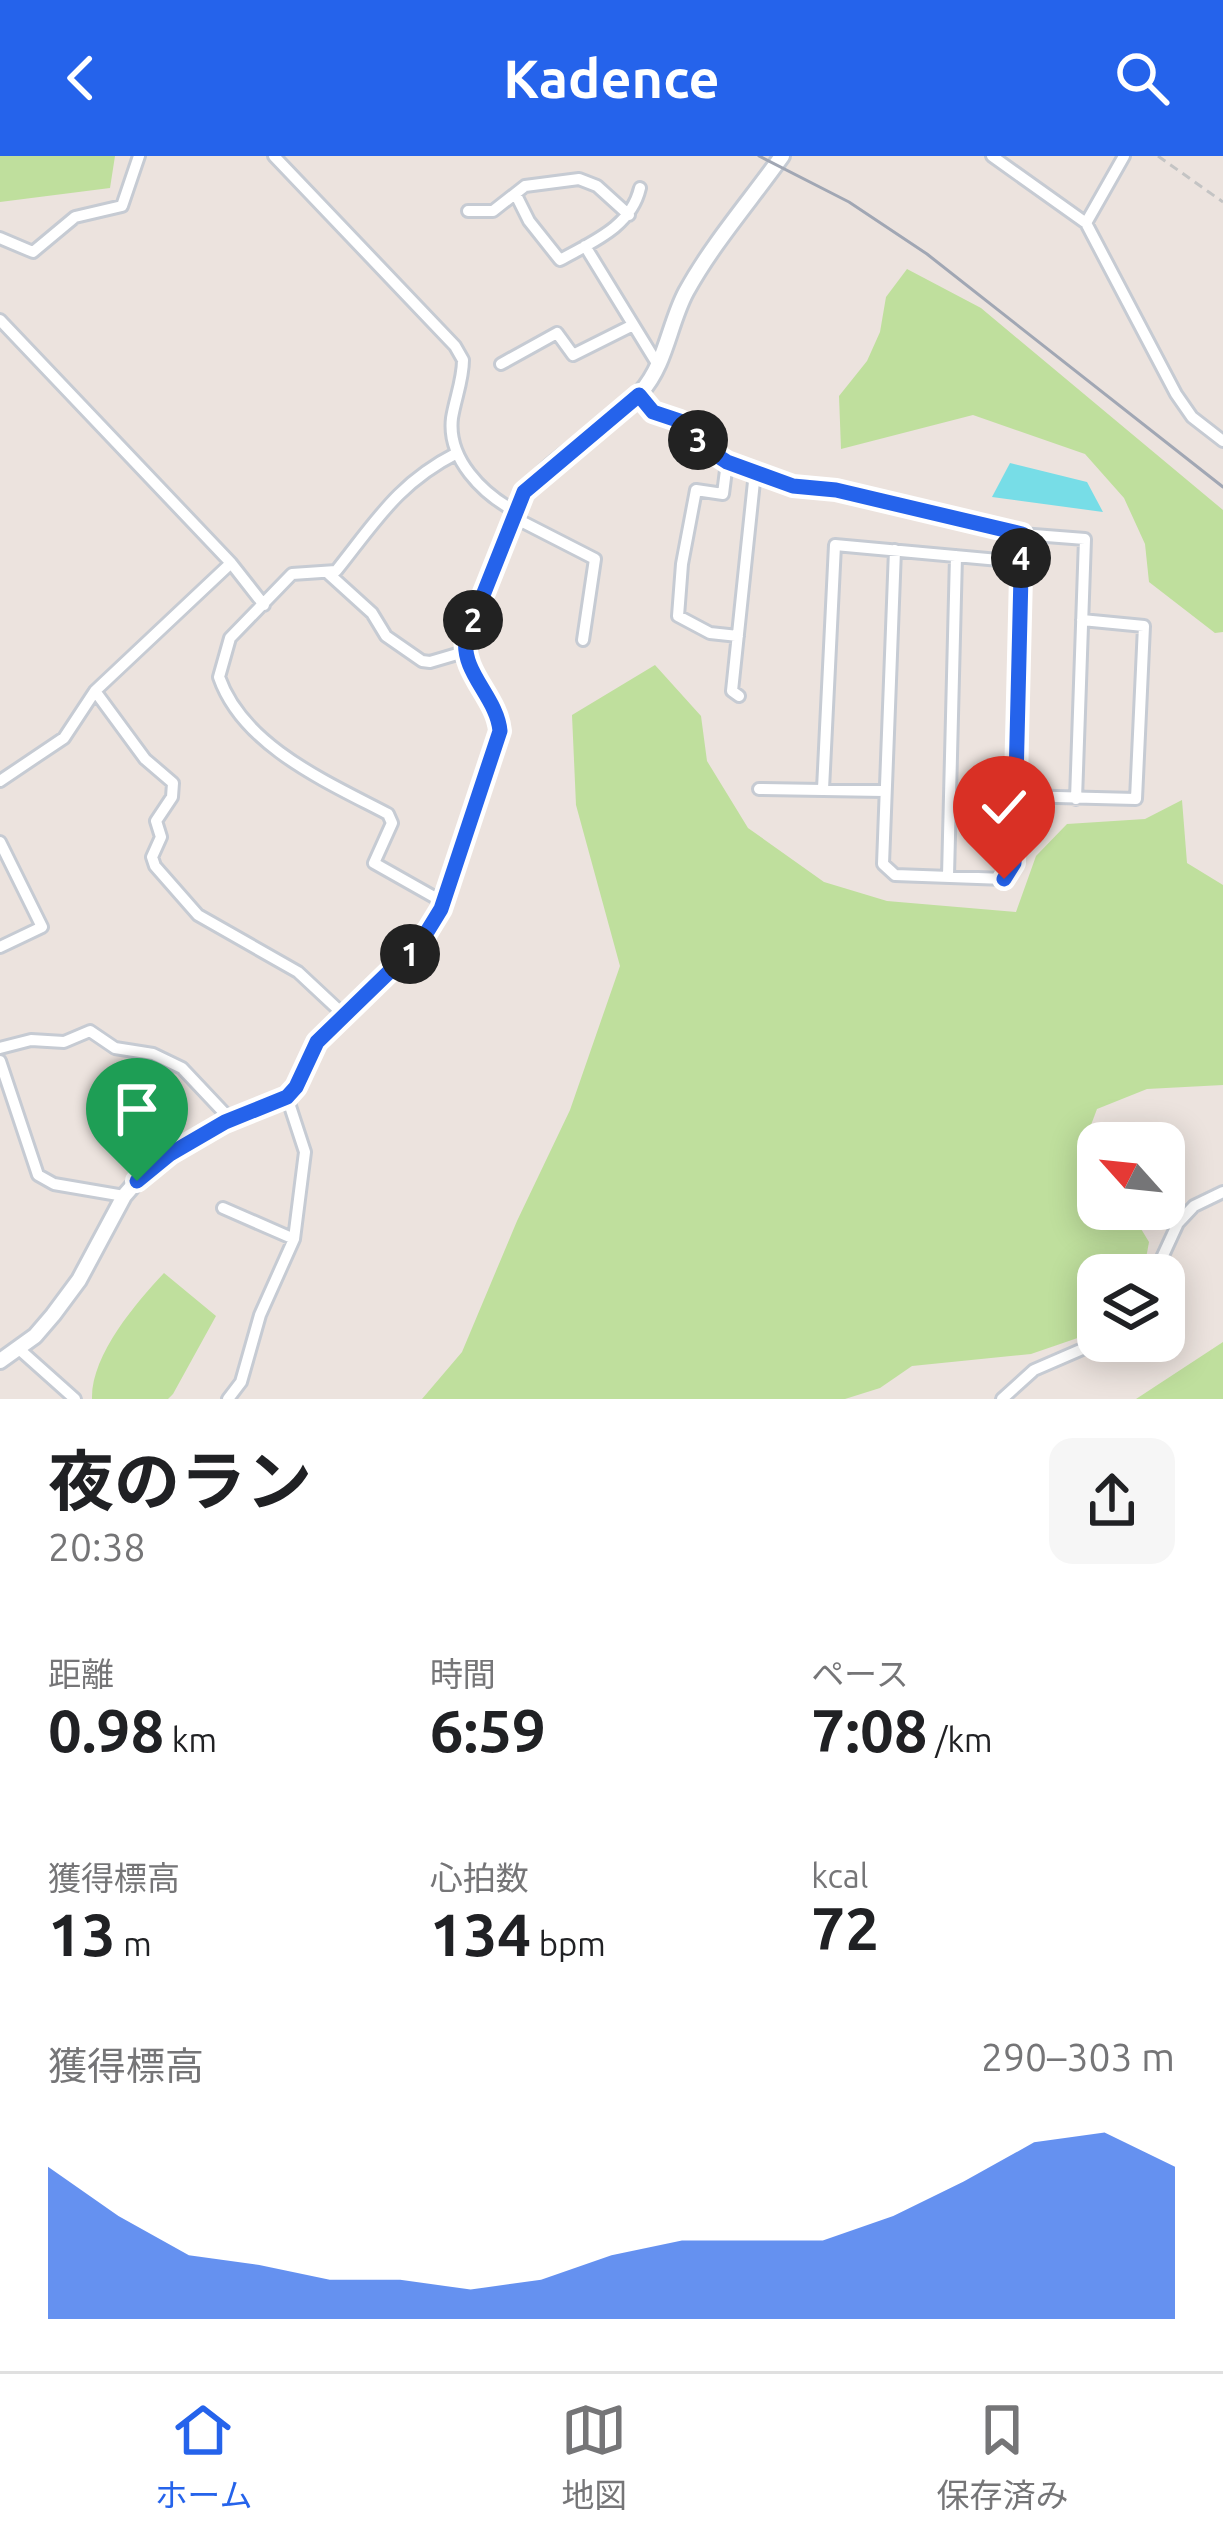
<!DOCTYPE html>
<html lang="ja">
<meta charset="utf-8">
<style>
body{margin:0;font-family:Ubuntu,"Noto Sans JP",sans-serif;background:#f6f6f6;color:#202124;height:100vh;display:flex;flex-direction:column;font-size:45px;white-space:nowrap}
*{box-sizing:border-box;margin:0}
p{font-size:39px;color:#757577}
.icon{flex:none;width:66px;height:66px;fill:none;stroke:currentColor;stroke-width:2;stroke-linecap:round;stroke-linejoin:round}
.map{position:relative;height:1243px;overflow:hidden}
.sheet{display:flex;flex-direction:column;background:#fff;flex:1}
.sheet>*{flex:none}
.needle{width:78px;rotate:297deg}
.controls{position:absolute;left:1077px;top:966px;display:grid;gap:24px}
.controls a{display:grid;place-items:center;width:108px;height:108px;border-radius:24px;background:#fff;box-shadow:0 6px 30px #0003;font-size:60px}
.pin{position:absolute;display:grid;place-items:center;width:102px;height:102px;color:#fff;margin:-123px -51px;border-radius:50% 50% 50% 0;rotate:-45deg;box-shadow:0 0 12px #0007}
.pin .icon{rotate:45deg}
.km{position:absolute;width:60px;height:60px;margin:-30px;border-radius:50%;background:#222;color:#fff;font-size:33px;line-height:60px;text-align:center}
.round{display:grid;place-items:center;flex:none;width:126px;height:126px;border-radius:24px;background:#f6f6f6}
.head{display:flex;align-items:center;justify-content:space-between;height:204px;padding:0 48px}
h1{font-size:66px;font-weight:700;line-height:90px}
.stats{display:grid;grid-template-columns:repeat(3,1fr);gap:18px;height:204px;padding:12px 48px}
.stats div{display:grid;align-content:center}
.stats b{font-size:60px;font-weight:700}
.stats small{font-size:33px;font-weight:400}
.stats p{font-size:33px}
.chart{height:336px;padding:24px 48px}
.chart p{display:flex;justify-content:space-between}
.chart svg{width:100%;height:216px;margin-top:12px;fill:#2563eb;opacity:.7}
header{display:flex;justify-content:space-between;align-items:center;height:156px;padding:0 48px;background:#2563eb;color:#fff;font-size:54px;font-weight:700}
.menu{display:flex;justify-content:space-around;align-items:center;height:168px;border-top:3px solid #e0e0e0;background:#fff;font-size:33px;color:#757577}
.menu a{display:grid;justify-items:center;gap:6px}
.menu .active{color:#2563eb}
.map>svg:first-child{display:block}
</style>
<header><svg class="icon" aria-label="back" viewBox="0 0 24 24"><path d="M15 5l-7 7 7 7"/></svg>Kadence<svg class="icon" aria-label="search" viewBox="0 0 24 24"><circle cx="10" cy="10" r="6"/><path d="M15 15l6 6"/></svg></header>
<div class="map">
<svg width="1223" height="1243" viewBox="0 0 1223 1243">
<rect width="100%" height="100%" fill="#ece3de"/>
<path fill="#bfdf9d" d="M0,0H115L110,32L0,46Z
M907,113L981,152L1223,354V476L1215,477L1149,426L1145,388L1124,342L1085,298L973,259L841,293L839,240L867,205L880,176L886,141Z
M655,509L701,560L707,605L748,672L824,726L887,745L1016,756L1036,700L1067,668L1145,663L1182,644L1187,707L1223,729V929L1147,933L1097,953L1091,969L1098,992V1053H1129L1149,1086L1143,1119H1098V1175L1031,1198L912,1210L880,1232L845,1243H422L462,1196L517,1065L570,954L620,810L576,649L572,559Z
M164,1117L216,1160L173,1238L168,1243H92C91,1199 136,1147 164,1117Z
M1223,1186V1243H1136Z"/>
<path fill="#77dde7" d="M1010,307L1087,326L1103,356L992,341Z"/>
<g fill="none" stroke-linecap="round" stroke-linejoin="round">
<defs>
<path id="street" d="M274,0L455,190L463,204C463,224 455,243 452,262C447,303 483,338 515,355
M992,0L1086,67L1176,238L1192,261L1223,285
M516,39L529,65L560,104C592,86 631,71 640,32
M468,55H493L525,30L579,23L597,30L629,59
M1086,67L1124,0
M0,82L33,96L75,61L122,50L139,0
M585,90L658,209
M0,164L231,407L264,449
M501,208L557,177L573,199L633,169
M639,239L653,256L680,265L704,291L727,306L793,330L836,334L1021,378L1085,383L1076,643
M727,306L723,338L696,334L682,408L678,460L710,477L738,480
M513,361L595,403L583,484
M895,394L883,708L895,719L1005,723L1014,708L1021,378
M329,418L372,457L386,480L422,505L430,506L464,496
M95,535L145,603L173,627L172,641L156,665L161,681L152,701L155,710L198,759L298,816L344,859
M739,540L732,535L755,316
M0,625L64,582L95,535L231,407
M759,633L884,635
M823,633L835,389L1021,406
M1017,640L1136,643L1144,470L1082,464
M0,686L42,771L0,791
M948,720L956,400
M443,746L374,707L392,667L388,658C327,626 243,590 219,521L230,482L292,418L336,415C376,365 398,327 457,297
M0,892L31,884L64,886L90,875L115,892L153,898L182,912L231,964
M0,905L38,1019L54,1028L124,1040
M223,1052L294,1083
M1154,1119L1178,1067L1194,1050L1223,1036
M19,1193L75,1243
M228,1243L241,1226L260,1159L294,1083L305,996L287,941
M1002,1243L1034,1214L1101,1185"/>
<path id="secondary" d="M0,1205L35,1180L53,1159L79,1124L124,1040L137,1025L171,998L225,966L287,941L296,931L317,886L421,785L441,753L500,575L499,565L464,496L515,355C541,301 604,280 641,236C666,208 669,168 686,136C713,87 750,45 782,0"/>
</defs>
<use href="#street" stroke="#c6cbd3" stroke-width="16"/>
<use href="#secondary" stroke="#c6cbd3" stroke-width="20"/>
<path stroke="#c4c4c4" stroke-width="3" stroke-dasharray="9 6" stroke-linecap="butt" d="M1158,0L1223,46"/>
<use href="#street" stroke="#fff" stroke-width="10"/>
<use href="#secondary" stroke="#fff" stroke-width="14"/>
<path stroke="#a1a7b4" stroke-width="3" d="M759,0L849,46L927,98L1223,331"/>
</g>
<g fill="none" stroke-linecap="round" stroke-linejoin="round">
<defs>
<path id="route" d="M137,1025L170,998L225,966L287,941L296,931L317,886L422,784L441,753L500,575C497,541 461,517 466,482L524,336L639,239L653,256L680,265L704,291L727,306L793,330L836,334L1022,378L1014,707L1004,723"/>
</defs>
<use href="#route" stroke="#fff" stroke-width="24"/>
<use href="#route" stroke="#2563eb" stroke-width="15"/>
</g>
</svg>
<div class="controls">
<a><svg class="needle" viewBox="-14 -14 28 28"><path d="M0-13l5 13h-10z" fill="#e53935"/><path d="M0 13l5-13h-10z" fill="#757577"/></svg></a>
<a><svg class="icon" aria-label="layers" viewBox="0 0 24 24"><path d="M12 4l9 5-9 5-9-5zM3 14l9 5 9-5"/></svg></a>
</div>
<div class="pin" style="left:137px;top:1025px;background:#1e9e55"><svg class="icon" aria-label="arrive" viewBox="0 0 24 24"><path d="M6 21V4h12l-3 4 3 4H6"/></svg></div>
<div class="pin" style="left:1004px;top:723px;background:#d93025"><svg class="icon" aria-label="check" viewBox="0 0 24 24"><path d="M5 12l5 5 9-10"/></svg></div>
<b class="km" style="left:410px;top:798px">1</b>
<b class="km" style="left:473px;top:464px">2</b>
<b class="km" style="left:698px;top:284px">3</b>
<b class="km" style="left:1021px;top:402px">4</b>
</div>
<section class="sheet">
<div class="head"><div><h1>夜のラン</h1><p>20:38</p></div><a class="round"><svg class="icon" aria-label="share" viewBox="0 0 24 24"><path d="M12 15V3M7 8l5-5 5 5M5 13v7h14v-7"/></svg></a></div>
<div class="stats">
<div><p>距離</p><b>0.98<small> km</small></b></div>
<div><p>時間</p><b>6:59</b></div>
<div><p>ペース</p><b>7:08<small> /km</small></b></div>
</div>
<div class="stats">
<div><p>獲得標高</p><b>13<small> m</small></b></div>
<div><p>心拍数</p><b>134<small> bpm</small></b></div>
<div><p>kcal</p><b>72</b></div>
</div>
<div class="chart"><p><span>獲得標高</span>290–303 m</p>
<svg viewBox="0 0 160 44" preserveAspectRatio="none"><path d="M0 44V13L10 23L20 31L30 33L40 36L50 36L60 38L70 36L80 31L90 28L100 28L110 28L120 23L130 16L140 8L150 6L160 13V44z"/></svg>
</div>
</section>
<nav class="menu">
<a class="active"><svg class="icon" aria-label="home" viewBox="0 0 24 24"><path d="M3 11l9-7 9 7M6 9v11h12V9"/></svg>ホーム</a>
<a><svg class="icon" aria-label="map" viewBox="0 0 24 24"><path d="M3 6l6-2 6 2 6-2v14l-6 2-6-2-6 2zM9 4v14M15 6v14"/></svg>地図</a>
<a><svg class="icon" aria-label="saved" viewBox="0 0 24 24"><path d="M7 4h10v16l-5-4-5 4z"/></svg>保存済み</a>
</nav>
